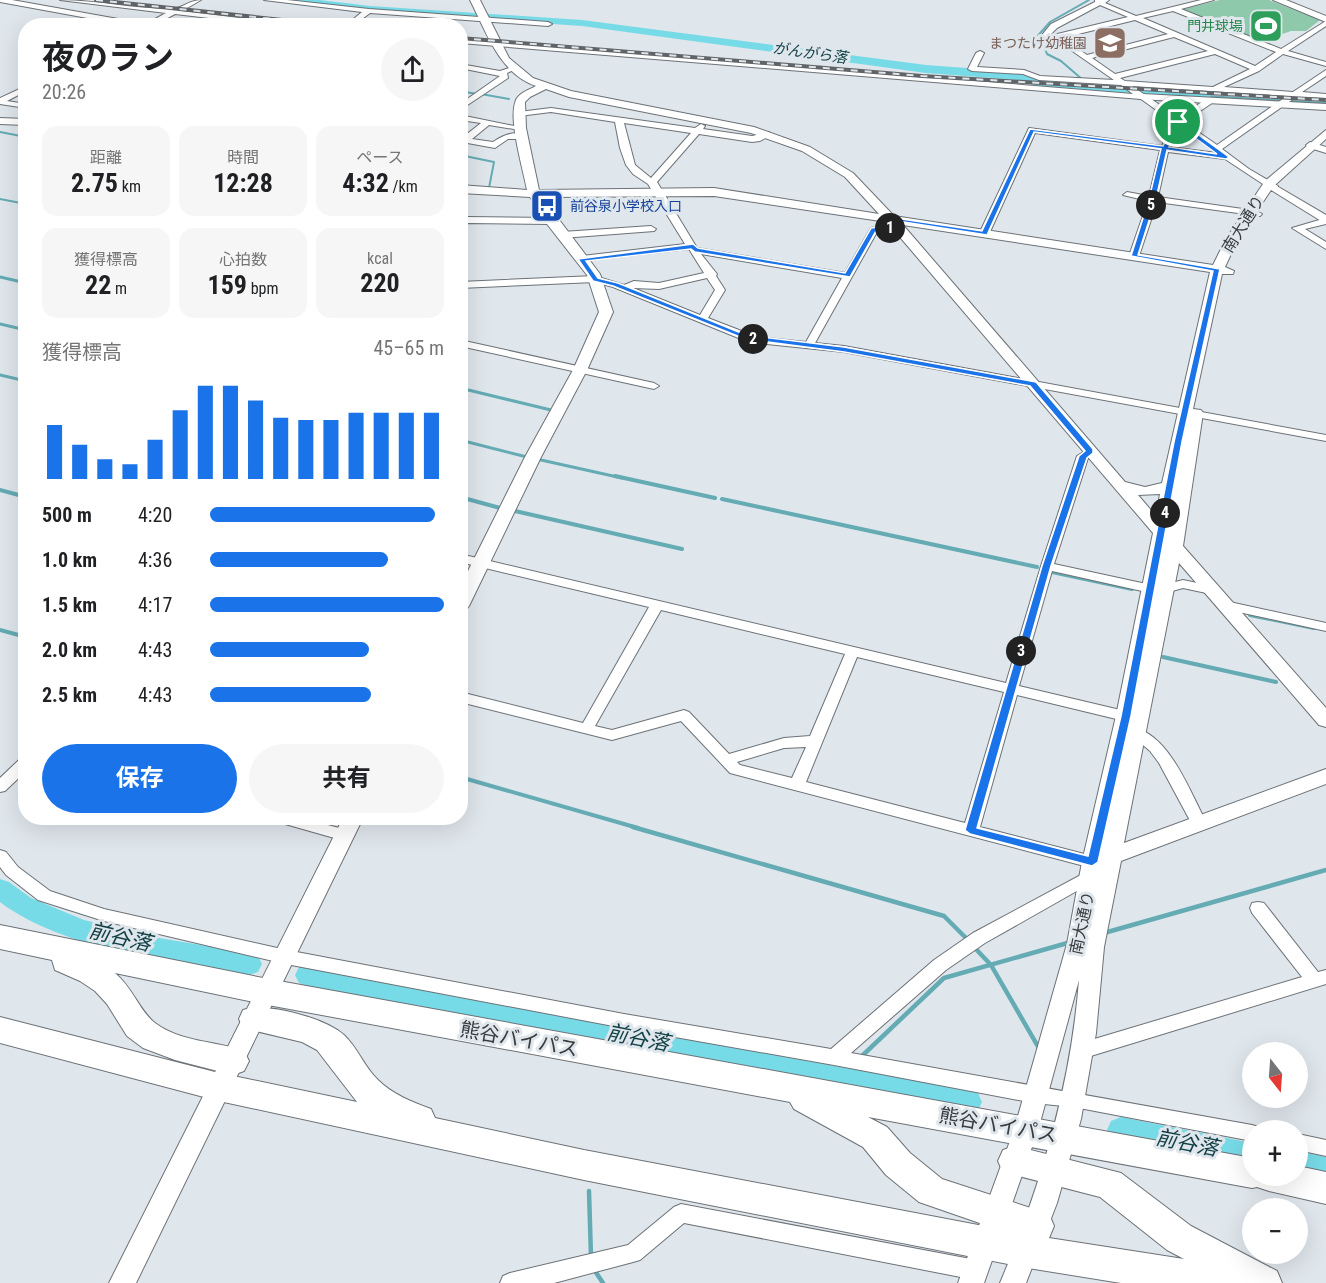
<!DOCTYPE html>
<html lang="ja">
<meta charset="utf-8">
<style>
body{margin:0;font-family:"Roboto Condensed","Noto Sans JP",sans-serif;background:#f6f6f6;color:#202124;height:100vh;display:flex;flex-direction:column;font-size:22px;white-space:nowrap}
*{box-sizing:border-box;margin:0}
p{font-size:20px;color:#757577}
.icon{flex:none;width:33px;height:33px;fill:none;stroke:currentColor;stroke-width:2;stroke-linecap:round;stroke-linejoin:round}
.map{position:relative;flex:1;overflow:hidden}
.drawer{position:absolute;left:18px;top:18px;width:450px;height:807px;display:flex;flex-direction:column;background:#fff;border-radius:24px;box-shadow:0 6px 24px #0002}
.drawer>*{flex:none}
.needle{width:39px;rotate:163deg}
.fabs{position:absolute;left:1242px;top:1042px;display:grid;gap:12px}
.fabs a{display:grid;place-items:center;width:66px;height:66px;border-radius:50%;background:#fff;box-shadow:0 6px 24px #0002;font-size:30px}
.pin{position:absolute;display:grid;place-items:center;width:51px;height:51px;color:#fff;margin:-26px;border:3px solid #fff;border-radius:50%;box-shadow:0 2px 6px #0007}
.km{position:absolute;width:30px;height:30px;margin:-15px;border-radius:50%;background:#222;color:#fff;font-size:16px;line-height:30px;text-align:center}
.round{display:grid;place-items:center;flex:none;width:63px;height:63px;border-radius:32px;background:#f6f6f6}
.overview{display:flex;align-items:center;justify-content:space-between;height:102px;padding:0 24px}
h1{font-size:33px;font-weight:700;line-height:45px}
.figures{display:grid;grid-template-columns:repeat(3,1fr);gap:9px;height:102px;padding:6px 24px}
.figures div{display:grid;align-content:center;border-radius:15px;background:#f6f6f6;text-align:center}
.figures b{font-size:26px;font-weight:700}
.figures small{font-size:16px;font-weight:400}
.figures p{font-size:16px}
.chart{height:168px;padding:12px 24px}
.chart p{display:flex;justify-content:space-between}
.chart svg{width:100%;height:108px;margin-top:6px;stroke:#1a73e8;stroke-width:6}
.primary-button{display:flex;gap:12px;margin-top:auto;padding:12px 24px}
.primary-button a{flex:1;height:69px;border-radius:36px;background:#1a73e8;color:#fff;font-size:24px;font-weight:700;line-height:69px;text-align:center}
.primary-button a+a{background:#f6f6f6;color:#202124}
ul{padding:0 24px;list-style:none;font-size:20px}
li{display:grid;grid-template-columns:96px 72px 1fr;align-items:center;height:45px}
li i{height:15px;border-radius:8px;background:#1a73e8}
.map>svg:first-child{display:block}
</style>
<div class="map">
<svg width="1326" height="1283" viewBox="0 0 1326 1283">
<rect width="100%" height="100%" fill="#dfe6ec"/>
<path fill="#8dc9aa" d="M1220,0H1269L1320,20L1306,31H1291L1259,42L1180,10Z"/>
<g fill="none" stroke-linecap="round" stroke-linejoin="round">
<path stroke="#64abb4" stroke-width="2" d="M1035,39L1050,22L1089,0
M1039,42L1044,46L1047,54L1061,61L1083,80
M460,91L477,94
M481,94L509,99
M1205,96L1326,103
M0,132L26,137
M460,155L494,162L489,188
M0,199L26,204"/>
<path stroke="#64abb4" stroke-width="3" d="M0,277L26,283
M0,324L26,330
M0,375L26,381
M460,388L551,410
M460,440L527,457
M541,460L622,478"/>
<path stroke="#64abb4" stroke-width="4" d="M615,476L715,498
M0,490L26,497
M460,497L500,508
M722,499L1037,567
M515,511L682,549
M1052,572L1132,589
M1250,615L1314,628
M0,630L26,637
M1163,657L1276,682
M460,777L638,828"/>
<path stroke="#64abb4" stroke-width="4.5" d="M633,827L944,916L968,940
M1104,933L1326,870
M973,946L991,965L1040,1050
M537,1019L541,1032
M863,1055L944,978L1071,942
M589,1191L591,1257
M595,1271L603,1283"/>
<path fill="#77dbe7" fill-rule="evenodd" d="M287,0H320L370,6L582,20L926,65L1021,72L1056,84L1205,92L1211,96L1205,100L1055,92L1019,80L926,73L582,26L370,12L292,3Z
M0,879L9,882L31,898L84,920L153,937L249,953L258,956L262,964L258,972L249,975C172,961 63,950 0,902Z
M308,964L780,1056L968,1090L978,1093L982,1102L978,1111L968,1114L780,1080L308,986L299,983L295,975L299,967Z
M1121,1117L1252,1143V1169L1111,1139L1107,1130L1111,1121Z
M1298,1151L1326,1157V1183L1294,1176H1298Z"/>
<defs>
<path id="minor" d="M0,0H12L146,24L166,13L60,0C97,0 133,9 170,9C180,10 189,0 201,0L182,11L305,26H278L175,14L153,26H131L0,2Z
M264,0H287L369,9L548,22L552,24L548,26L370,13L353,26H345L362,12Z
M1095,0H1109L1105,3L1136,16L1201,0H1214L1181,9L1281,49L1326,21V26L1288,51L1326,62V66L1283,54L1259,71L1224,87L1293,92L1326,70V76L1302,92L1326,94V98L1296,97L1222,149L1249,169L1278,186V190H1272L1225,159L1168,152L1158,197L1257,211L1262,214L1260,216L1157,202L1139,256L1131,258L1129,256L1148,201L1123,195L1127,192L1149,196L1160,150L1035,133L989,234L981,236L979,234L1029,128L1162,146L1173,122L1141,99L460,43V39L1133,94L1121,85L1039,80L1023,74L972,71L968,69L976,53L980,51L984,53L977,67L1024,70L1040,76L1114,80L1055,39L1042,42L1038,40L1051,24L1095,2ZM1100,5L1128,17L1049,36L1057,28ZM1173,11L1276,52L1255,66L1143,18ZM1135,20L1168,34L1087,55L1062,38ZM1174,37L1208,51L1115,74L1092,58ZM1215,54L1250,69L1213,87L1125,81L1120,78ZM1132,86L1287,96L1217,145L1184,122L1212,103V99H1206L1179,118ZM1179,126L1217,153L1170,147Z
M460,64L500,71L512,67L516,69L507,73L508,78L460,110V104L500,76L460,68Z
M26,86V91L7,101L26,104V108L0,104V98Z
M551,108L695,128L701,124L705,126L703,129L752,136L769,132V136L760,141L752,142L699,134L657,182L697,248L845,273L871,228L901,225V229L877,232L815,343L844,346L1326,435V441L844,352L757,343L741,339L613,287L595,282L460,288V282L595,276L624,285L634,281L659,283L704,273L689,249L579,261L577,259L582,256L685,244L648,184L633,174L626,165L620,148L615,122L551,112L519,116L515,114L519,112ZM624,123L691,133L651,178L635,165ZM701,254L842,278L806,342L757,337L708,318L725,290L716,276L717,274ZM707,278L715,290L700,315L633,288L659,289Z
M460,115L524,128L520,130L489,125L472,139L493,142C503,135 516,130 526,136L522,139H508L495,148L462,142V138L481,123L460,120Z
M1310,142L1326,147V153L1307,147L1306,145Z
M466,217L551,218L556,221L551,224L468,223L460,226V219Z
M1326,218V224L1305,229L1326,242V249L1292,228Z
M651,226L656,229L654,231L562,238L557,235L562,232Z
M460,340L654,383L659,386L654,389L460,346Z
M1090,448L1096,451L1088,458L1054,564L1151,585L1157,589L1151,593L1052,571L1019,686L1133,713L1140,718L1133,723L1017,695L980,827L1092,856L1100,854L1106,856L1108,860L1106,864L1092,868L730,773L681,721L612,740L460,702V692L583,723L649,607L460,562V554L1006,683L1041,566L1077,456ZM661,610L845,654L810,736L784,738L729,754L689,712L684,710L612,730L595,726ZM857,657L1004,692L965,823L806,782ZM806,747L792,778L740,765L737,762L784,748Z
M1183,580L1216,587L1217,590L1211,594L1183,588L1165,593L1159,589L1160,586Z
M1225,601L1326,623V631L1220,608L1218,605Z
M1136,728C1171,738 1191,794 1207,824L1204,828H1194L1159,763L1150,751L1129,733L1131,729Z
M26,757V771L5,791L0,792V778L21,758Z
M275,818H302L350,831L353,835L350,839L345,841L278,822Z
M0,850L6,852L18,867L50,891L104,909L286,950L624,1014L831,1049L934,960L973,933L1092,869L1098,871L1100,875L1098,879L985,943L946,970L851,1053L1252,1125L1259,1127L1260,1131H1252V1141L1074,1107L1034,1103L834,1065L624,1028L286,964L104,921L38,900L6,875L0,867Z
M1258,902L1264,903L1318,972L1326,970V984L1081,1059L1075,1056L1072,1051L1075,1046L1081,1043L1302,977L1252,913L1250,908L1252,903Z
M1298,1134L1326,1140V1156L1298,1150Z
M681,1204L976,1260L983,1263L986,1270L983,1277L976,1280L684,1223L640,1260L633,1262L554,1283H500L503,1276L510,1273L628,1245L674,1207Z"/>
<path id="tertiary" d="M470,0H480L509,58L533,78L571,91L754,127L810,147L853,173L894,216L1213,265L1226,239L1265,181L1326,130V139L1275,185L1326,215V224L1271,190L1238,239L1225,267L1234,271L1233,274H1222L1193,409L1201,410L1203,413L1183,546L1326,708V727L1319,725L1179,563L1124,843L1326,769V784L1121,861L1104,947L1096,1033L1081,1119L1057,1203L1026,1283H1000C1041,1186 1071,1085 1079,980L1038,1130L984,1283H958L1014,1130L1067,944L1082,862L1116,716L1153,533L887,222L714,196L542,197L600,274L613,312L587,370L541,457L469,606L466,610L460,611V587L525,457L573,370L599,312L587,275L547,224L530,197L460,193V185L527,190C523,169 509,122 515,103C517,93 529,90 536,86C499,73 487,33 470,0ZM546,89L569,97L751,133L802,151L845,177L879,214L714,188L539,190L526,128L525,102L530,97ZM903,225L1210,272L1162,483L1145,487L1125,482ZM1160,494L1156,516L1138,495Z
M1273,0H1286L1326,16V22Z
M1143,94L1326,104V110L1139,99L1138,97Z
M0,118L26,119V125L0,124Z
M343,818H363L136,1283H109Z"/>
<path id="trunk" d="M0,925L268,979L1252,1158V1176H1298V1166L1326,1172V1204L1269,1191L1257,1187L1252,1188L868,1117L887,1127L910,1153L942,1179L1049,1214L1054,1226L1049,1238L1184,1259L1167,1250L1100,1197L1003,1172L998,1161L1003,1150L1015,1146L1121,1173L1191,1226L1277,1271L1282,1283H1121L1028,1268L584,1180L219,1101L0,1043V1017L219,1073L357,1102L317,1050L302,1042L243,1028L239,1019L243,1010C267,1002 325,1018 344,1035C358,1048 364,1067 378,1080C392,1094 412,1102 431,1109L435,1118L584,1150L994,1228L919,1202L886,1175L863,1147L794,1109L790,1102L268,1005L115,973C133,988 140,1012 155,1023C180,1042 216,1041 244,1051L249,1061L244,1071L233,1075L175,1060L143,1048L127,1036L107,1004L95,991L80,981L55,970L52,960L0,949Z"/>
</defs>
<use href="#minor" stroke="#6c7277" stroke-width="2"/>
<use href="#tertiary" stroke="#6c7277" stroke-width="2"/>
<use href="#trunk" stroke="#6c7277" stroke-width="2"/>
<use href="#minor" fill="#fff" fill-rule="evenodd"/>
<use href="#tertiary" fill="#fff" fill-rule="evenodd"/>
<use href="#trunk" fill="#fff" fill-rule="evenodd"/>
<defs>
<path id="rail" d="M96,0L339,26
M460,38L922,76L1326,100"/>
</defs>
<use href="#rail" stroke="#606467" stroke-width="4"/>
<use href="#rail" stroke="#dfe6ec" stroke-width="2" stroke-dasharray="7" stroke-linecap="butt"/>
</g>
<path fill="#1a73e8" stroke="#fff" stroke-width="1.5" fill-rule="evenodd" d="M1178,120L1229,157L1226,159L1167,150L1156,199L1138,255L1220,269L1182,442L1131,716L1098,862L1092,866L970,834L965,830L1042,566L1079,456L1085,451L1030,386L844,352L745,339L613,286L593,281L578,259L693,244L698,248L845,273L871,228L893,225L888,217L982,231L1030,129L1163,146ZM1179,126L1217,154L1169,147ZM1034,132L1161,149L1149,199L1131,256L1213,271L1174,442L1121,716L1088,856L977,828L1051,566L1087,458L1093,453V449L1036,382L844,347L746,335L618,283L598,278L586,261L691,249L695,252L850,277L876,231L901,228L897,221L987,235Z"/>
<defs>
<symbol id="stadium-square" viewBox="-11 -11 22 22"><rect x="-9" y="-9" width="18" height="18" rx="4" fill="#2e9e5b" stroke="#dfe6ec"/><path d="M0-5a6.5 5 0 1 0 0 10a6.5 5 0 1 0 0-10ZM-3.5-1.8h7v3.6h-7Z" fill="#fff"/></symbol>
<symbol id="school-square" viewBox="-11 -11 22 22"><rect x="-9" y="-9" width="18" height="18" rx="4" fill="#8d6e63" stroke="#dfe6ec"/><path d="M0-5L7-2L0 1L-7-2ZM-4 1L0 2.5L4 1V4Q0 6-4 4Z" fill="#fff"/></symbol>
<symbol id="bus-square" viewBox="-11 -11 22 22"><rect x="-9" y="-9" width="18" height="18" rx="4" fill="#1a4fb4" stroke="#dfe6ec"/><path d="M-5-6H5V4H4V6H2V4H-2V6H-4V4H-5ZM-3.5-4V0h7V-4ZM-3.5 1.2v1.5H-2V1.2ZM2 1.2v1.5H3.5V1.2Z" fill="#fff"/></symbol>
</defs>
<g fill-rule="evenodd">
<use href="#stadium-square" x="1247" y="7" width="38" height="38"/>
<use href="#school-square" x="1091" y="24" width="38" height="38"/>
<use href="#bus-square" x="528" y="187" width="38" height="38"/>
</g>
<g text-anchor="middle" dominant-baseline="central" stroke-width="6" stroke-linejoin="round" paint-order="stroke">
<g font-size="14" fill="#27864d" stroke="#dfe6ec" text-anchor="end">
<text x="1243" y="26">門井球場</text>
</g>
<g font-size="14" fill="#785e54" stroke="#dfe6ec" text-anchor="end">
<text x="1087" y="43">まつたけ幼稚園</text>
</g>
<g font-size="14" fill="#164399" stroke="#dfe6ec" text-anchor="start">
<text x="570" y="206">前谷泉小学校入口</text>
</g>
<g font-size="15" font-style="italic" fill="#0f3f44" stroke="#dfe6ec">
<text transform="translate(810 53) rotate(8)">がんがら落</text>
</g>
<g font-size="16" fill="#393c3e" stroke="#dfe6ec">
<text transform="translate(1243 224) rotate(-58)">南大通り</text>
<text transform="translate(1082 923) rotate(-78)">南大通り</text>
</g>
<g font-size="20" fill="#393c3e" stroke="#dfe6ec">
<text transform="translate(519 1039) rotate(10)">熊谷バイパス</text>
<text transform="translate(998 1125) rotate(10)">熊谷バイパス</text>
</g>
<g font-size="21" font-style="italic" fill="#0f3f44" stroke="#dfe6ec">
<text transform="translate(120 937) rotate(13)">前谷落</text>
<text transform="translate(638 1038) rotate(11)">前谷落</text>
<text transform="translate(1187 1143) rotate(11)">前谷落</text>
</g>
</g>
</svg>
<div class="fabs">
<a><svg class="needle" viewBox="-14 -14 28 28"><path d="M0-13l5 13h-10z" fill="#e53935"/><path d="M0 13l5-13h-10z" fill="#757577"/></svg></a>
<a>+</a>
<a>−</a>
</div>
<div class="pin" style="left:1178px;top:122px;background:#1e9e55"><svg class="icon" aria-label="arrive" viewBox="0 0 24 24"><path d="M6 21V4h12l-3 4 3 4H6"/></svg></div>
<b class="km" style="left:890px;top:228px">1</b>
<b class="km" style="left:753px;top:339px">2</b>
<b class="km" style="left:1021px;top:651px">3</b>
<b class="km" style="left:1165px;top:513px">4</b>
<b class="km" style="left:1151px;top:205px">5</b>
<section class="drawer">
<div class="overview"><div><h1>夜のラン</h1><p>20:26</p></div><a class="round"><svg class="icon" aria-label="share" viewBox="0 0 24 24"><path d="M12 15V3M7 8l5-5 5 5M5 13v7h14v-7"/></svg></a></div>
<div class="figures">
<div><p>距離</p><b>2.75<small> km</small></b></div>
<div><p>時間</p><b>12:28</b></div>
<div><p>ペース</p><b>4:32<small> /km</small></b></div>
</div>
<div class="figures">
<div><p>獲得標高</p><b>22<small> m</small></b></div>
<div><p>心拍数</p><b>159<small> bpm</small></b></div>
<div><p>kcal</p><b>220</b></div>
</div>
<div class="chart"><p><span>獲得標高</span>45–65 m</p>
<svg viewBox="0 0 160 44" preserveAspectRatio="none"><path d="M5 44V22M15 44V30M25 44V36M35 44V38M45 44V28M55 44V16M65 44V6M75 44V6M85 44V12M95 44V19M105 44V20M115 44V20M125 44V17M135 44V17M145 44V17M155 44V17"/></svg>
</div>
<ul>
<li><b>500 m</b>4:20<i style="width:96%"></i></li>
<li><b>1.0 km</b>4:36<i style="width:76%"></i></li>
<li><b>1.5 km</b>4:17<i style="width:100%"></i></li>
<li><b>2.0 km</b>4:43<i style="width:68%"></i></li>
<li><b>2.5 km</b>4:43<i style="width:69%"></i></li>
</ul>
<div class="primary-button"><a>保存</a><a>共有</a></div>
</section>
</div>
